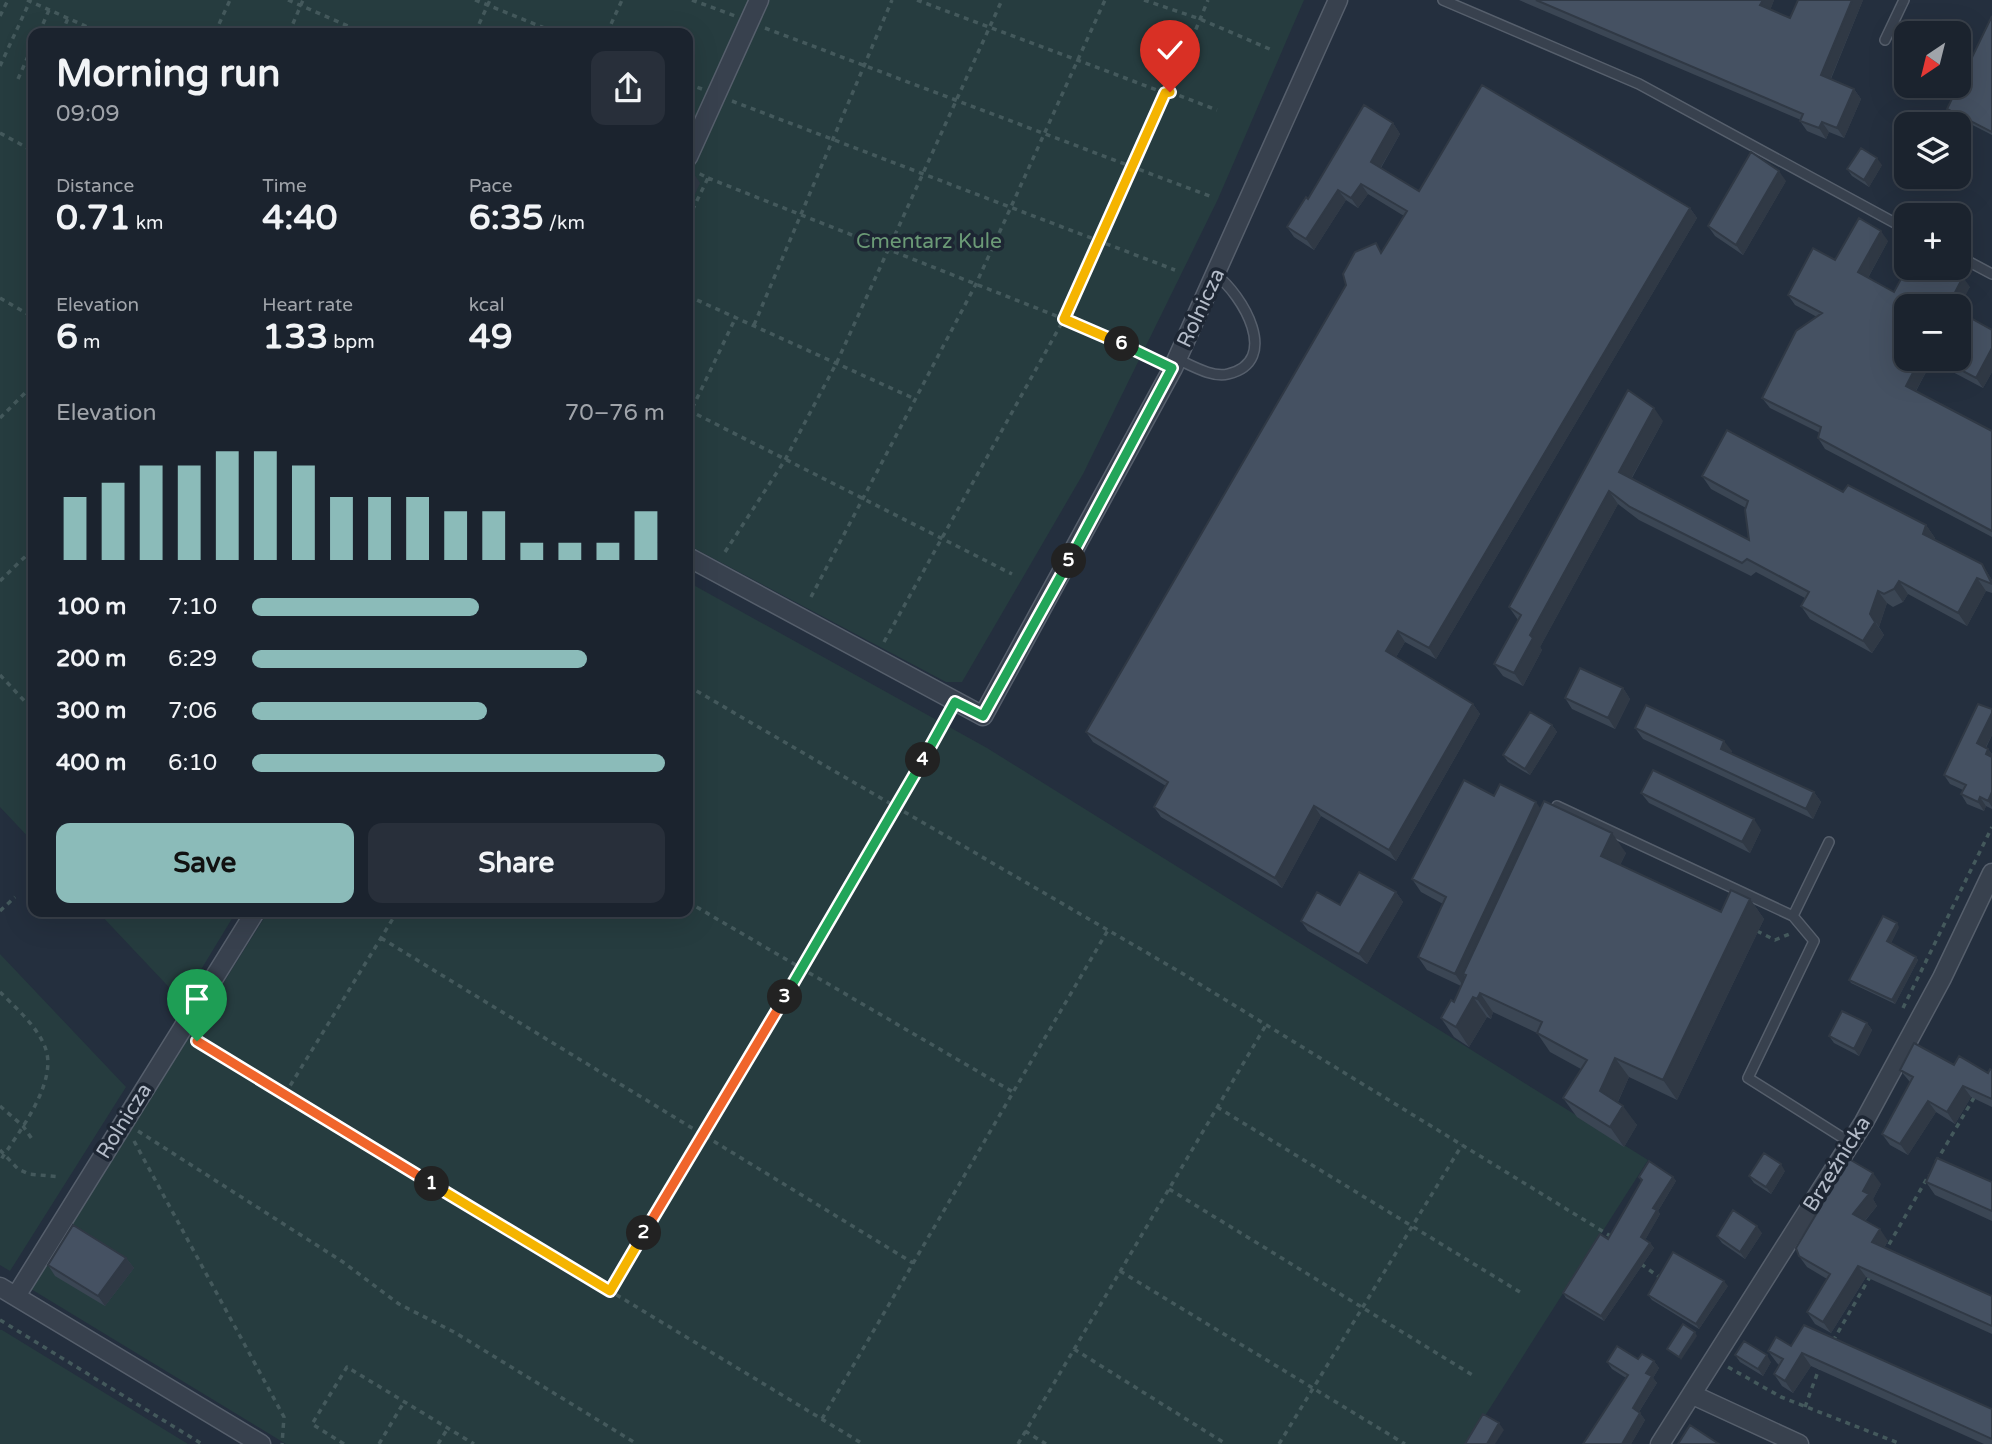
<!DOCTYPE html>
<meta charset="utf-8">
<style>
body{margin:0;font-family:"Varela Round",sans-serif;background:#282f3a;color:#f1f3f6;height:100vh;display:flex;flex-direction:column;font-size:26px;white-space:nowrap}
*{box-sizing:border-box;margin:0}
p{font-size:23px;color:#a0a4aa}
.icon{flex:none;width:38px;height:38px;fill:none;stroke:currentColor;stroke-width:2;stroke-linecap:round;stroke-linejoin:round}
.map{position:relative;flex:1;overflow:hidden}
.details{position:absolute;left:28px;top:28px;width:665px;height:889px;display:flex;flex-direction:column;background:#1b232e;border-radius:14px;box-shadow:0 7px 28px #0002,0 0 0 2px #39404a}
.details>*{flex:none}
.needle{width:46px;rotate:215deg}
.controls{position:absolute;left:1894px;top:21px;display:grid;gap:14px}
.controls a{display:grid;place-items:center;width:77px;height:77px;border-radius:14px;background:#1b232e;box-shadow:0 7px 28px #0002,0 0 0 2px #39404a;font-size:35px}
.pin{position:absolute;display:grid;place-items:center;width:60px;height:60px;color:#fff;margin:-72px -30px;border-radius:50% 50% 50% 0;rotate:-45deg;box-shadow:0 0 7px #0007}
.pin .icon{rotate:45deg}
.km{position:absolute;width:35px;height:35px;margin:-18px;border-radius:50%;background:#222;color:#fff;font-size:19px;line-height:35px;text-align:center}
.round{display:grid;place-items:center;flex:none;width:74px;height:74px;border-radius:14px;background:#282f3a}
.overview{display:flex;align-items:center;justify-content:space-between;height:119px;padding:0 28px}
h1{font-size:38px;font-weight:800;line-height:52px}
.metrics{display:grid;grid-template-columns:repeat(3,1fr);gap:10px;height:119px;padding:7px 28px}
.metrics div{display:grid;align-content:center}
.metrics b{font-size:35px;font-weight:800}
.metrics small{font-size:19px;font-weight:400}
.metrics p{font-size:19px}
.chart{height:196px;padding:14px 28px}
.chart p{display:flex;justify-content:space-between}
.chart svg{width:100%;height:126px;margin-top:7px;stroke:#8bbbb9;stroke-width:6}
.action{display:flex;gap:14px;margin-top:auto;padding:14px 28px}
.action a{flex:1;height:80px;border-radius:14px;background:#8bbbb9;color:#111;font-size:28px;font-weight:800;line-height:80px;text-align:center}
.action a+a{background:#282f3a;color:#f1f3f6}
ul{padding:0 28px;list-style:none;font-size:23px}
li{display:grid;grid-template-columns:112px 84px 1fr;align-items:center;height:52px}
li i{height:18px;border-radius:9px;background:#8bbbb9}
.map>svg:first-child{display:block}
</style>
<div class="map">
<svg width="1992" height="1444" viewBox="0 0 1992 1444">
<rect width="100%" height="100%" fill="#242f3e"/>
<path fill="#263c3f" d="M0,0H1304L1218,199L1083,474L962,682H946L688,545V33H33V842L0,807Z
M688,582L987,748L1648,1160L1467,1444H286L31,1289L268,912H688Z
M98,912H236L182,1001Z
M0,954L126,1087L10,1271L0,1265Z
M0,1330H2L188,1444H0Z"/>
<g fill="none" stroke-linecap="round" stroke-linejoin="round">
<defs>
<path id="lane" d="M1443,0L1639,84L1906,229
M1885,40L1904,0
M1958,256L1992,274
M1177,359C1191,365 1212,378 1228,374C1282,361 1242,294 1216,275
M1552,815L1557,806L1793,916
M1829,842L1793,916L1814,941L1748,1078L1851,1143"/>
<path id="street" d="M688,157L759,0
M688,557L983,716L1173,368L1338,0
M0,1287L261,1444
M16,1296L255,912
M1693,1395L1799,1444
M1660,1444L1864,1122L1942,978L1992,873"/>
</defs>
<use href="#lane" stroke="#565f6c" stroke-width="12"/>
<use href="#street" stroke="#565f6c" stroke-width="21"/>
<path stroke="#44595c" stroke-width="3.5" stroke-dasharray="5 5" stroke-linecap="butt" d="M27,0L101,33
M288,0L364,33
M475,0L557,33
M692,0L735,16
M917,0L1165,93
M1144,0L1200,19L1272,50
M0,16L8,0
M765,28L1212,197
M39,33L49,10
M62,33L68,18
M82,33L85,26
M215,33L230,0
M289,33L303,0
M475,33L490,0
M607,33L622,0
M0,66L30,1
M18,79L33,45
M688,84L702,89
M1170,92L1217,110
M732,101L1175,270
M0,133L33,151
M708,178L1064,319L1157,360
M688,219L708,178L696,172
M688,296L915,399
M0,298L33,317
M754,325L892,0
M688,410L1012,574
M688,417L736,317
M0,418L33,385
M725,552L785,460L837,362L1002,0
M0,581L33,549
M811,597L976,284L1105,0
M884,642L1064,319L1165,93L1170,92L1208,0
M0,675L33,710
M688,686L1180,972L1612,1237
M688,902L1013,1092
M0,911L15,897
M1757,931L1775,940L1792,933
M381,938L913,1263
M0,992C15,1007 37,1026 45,1047C59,1082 18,1133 0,1161
M1903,1008L1992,827
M197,1041L863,1444
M285,1094L397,912
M0,1106L23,1126L32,1139
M1217,1107L1523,1294
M138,1131L343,1262L399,1304L454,1332L637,1444
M134,1141L284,1417L282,1444
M0,1150L18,1169L29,1174L60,1177
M1936,1162L1975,1096
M1169,1189L1474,1376
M1884,1253L1929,1175
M1641,1264L1662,1279
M1120,1271L1405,1444
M610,1291L897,808L947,716
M0,1320L202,1444
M1833,1341L1871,1275
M1074,1349L1226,1444
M1728,1367L1781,1397L1901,1444
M1805,1407L1820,1366
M822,1419L1108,930
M1025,1431L1046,1444
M344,1444L312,1424L347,1367L474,1444
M379,1444L404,1402
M438,1444L448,1428
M1018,1444L1266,1025
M1279,1444L1462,1145"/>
<use href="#lane" stroke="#38414e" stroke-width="9"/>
<use href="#street" stroke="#38414e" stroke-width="18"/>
</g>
<path fill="#3b4654" d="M1519,0H1774L1770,10L1790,18L1863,0L1831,79L1854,89L1861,99L1844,138L1829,132L1826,139L1807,131L1800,121L1801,120Z
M1992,16V135L1949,113L1947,109Z
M1393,123L1400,134L1381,168L1419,191L1690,208L1697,218L1436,659L1405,642L1396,657L1473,704L1480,714L1396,861L1321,816L1282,888L1161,817L1154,807L1166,786L1093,742L1086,732L1404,216L1368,194L1358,208L1346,200L1314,250L1294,237L1287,227L1308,199Z
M1882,165L1869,187L1852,176L1847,169Z
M1969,173L1959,189L1938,177H1958Z
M1786,181L1743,255L1715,236L1708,226Z
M1888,241L1868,278L1894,292L1970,287L1906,359H1958L1992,330V372L1983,388L1932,361L1916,391L1992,431V537L1825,449L1818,438L1820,433L1770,408L1762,398L1817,317L1795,305L1788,295L1835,260Z
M1663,421L1632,478L1749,540L1746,508L1711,489L1702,476L1843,492L1926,525L1935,538L1934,540L1982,564L1992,580V593L1986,591L1967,626L1908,594L1903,602L1893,607L1887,603L1879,627L1884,635L1872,653L1810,619L1801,606L1805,598L1756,572L1751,576L1639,520L1618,504L1540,647L1542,650L1523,686L1503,676L1494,664L1518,620L1509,607Z
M1623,688L1630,699L1615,729L1572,709L1565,698Z
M1992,709V735L1986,748L1988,749L1992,754V809L1986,806L1984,811L1967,804L1961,794L1963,790L1950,784L1944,775Z
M1552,725L1557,732L1530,775L1508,762L1503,755Z
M1635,728L1732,751L1731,753L1814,792L1821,802L1813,819L1643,739Z
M1641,793L1761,830L1750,853L1649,803Z
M1494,796L1541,809L1626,853L1620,865L1721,912L1750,899L1764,919L1677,1100L1629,1077L1618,1102L1637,1125L1624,1147L1577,1117L1563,1098L1581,1069L1550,1052L1537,1033L1493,1012L1491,1019L1487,1017L1469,1047L1454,1037L1441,1018L1454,1002L1461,986L1427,970L1418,957L1443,904L1421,892L1412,879Z
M1396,892L1403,902L1367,964L1308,931L1301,921L1340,905Z
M1899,927L1891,943L1916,957L1918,960L1895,1004L1851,983L1849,980Z
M1867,1023L1872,1030L1859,1056L1834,1043L1829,1036Z
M1954,1065L1988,1073L1992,1070V1107L1971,1097L1955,1124L1936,1112L1908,1155L1890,1145L1882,1134L1910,1082L1900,1070Z
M1785,1171L1771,1194L1754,1183L1749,1176Z
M1639,1177H1673L1676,1181L1658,1211L1660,1214L1645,1240L1650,1243L1654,1248L1604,1321L1566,1298L1563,1293L1608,1239L1641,1181Z
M1926,1182H1992V1221L1935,1195Z
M1881,1184L1873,1199L1877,1206L1865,1221L1888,1241L1884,1248L1992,1296V1334L1866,1277L1831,1333L1815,1324L1807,1312L1827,1279L1807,1267L1799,1256Z
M1762,1233L1745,1259L1722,1243L1717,1236Z
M126,1258L134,1268L105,1306L55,1276L48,1265Z
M1728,1286L1699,1329L1652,1300L1648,1295Z
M1791,1346L1992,1409V1444H1984L1811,1366L1793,1393L1782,1386L1774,1374L1779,1365L1777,1363L1768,1351Z
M1735,1355L1771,1362L1763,1376L1740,1362Z
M1638,1359L1654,1361L1659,1368L1653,1378L1657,1383L1639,1412L1645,1420L1631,1444H1584L1626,1378L1612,1369L1607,1362Z"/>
<path fill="#303945" d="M1763,0H1774L1768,16L1760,5Z
M1852,0H1863L1828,85L1821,75Z
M1854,89L1861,99L1844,138L1837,128Z
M1822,122L1829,132L1826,139L1819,128Z
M1393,123L1400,134L1378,172L1371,162Z
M1877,158L1882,165L1869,187L1864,180Z
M1964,166L1969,173L1959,189L1954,182Z
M691,169L700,183L688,210V176Z
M1779,171L1786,181L1743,255L1736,245Z
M1361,184L1368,194L1358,208L1351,198Z
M1338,190L1346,200L1314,250L1306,239Z
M1690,208L1697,218L1436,659L1429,648Z
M1881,231L1888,241L1865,283L1858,272Z
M1963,277L1970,287L1958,310V306H1948Z
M1992,348V372L1983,388L1976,378Z
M1920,359H1930L1932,361L1913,396L1906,386Z
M1654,408L1663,421L1628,484L1619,472Z
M1609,491L1618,504L1540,647L1542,650L1523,686L1514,673L1530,635Z
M1926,525L1935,538L1932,546L1923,534Z
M1982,564L1992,580V584Z
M1977,578L1986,591L1967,626L1958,613Z
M1899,581L1908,594L1903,602L1894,589Z
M1878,591L1887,603L1879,627L1870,614Z
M1875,622L1884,635L1872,653L1863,641Z
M1398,631L1405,642L1393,662L1386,651Z
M1623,688L1630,699L1615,729L1608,718Z
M1473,704L1480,714L1396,861L1389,850Z
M1992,713V735L1983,752L1977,743Z
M1552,725L1557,732L1530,775L1525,769Z
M1724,741L1732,751L1728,759L1721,749Z
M1988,749L1992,754V763L1986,754Z
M1814,792L1821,802L1813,819L1806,809Z
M1992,792V807L1988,801Z
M1980,797L1986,806L1984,811L1978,802Z
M1536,802L1545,815L1466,975L1463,974L1467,980L1464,987L1455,974Z
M1314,806L1321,816L1282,888L1275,878Z
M1754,819L1761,830L1750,853L1742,842Z
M1612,833L1626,853L1615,875L1601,856Z
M1396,892L1403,902L1367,964L1359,954Z
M1750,899L1764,919L1677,1100L1663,1080Z
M1897,923L1899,927L1890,945L1887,941Z
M1916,957L1918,960L1895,1004L1892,1000Z
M1480,993L1493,1012L1491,1019L1477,999Z
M1473,997L1487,1017L1469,1047L1456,1027Z
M1867,1023L1872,1030L1859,1056L1854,1049Z
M1615,1058L1629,1077L1614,1110L1600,1091Z
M1963,1086L1971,1097L1955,1124L1947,1112Z
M1928,1101L1936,1112L1908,1155L1900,1144Z
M1623,1106L1637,1125L1624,1147L1610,1127Z
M1781,1164L1785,1171L1771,1194L1766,1187Z
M1873,1173L1881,1184L1873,1199L1877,1206L1861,1225L1853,1214L1863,1191Z
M1673,1177L1676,1181L1658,1211L1660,1214L1644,1242L1641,1237L1653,1208Z
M1757,1226L1762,1233L1745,1259L1740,1252Z
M1880,1229L1888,1241L1880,1254L1872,1242Z
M1650,1243L1654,1248L1604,1321L1601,1316Z
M126,1258L134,1268L105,1306L98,1296Z
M1858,1266L1866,1277L1831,1333L1823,1322Z
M1724,1281L1728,1286L1699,1329L1696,1324Z
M1695,1332L1697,1336L1681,1360L1679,1357Z
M1802,1353L1811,1366L1793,1393L1785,1381Z
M1767,1355L1771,1362L1763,1376L1758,1369Z
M1654,1361L1659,1368L1653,1378L1657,1383L1637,1415L1633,1408L1646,1373Z
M1640,1413L1645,1420L1631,1444H1622Z
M1499,1423L1504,1430L1495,1444H1487Z"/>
<path fill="#455162" stroke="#303945" stroke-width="2" d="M1536,0H1763L1760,5L1790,18L1798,0H1852L1821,75L1854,89L1837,128L1822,122L1819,128L1800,121L1803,114Z
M1992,16V132L1947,109Z
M1482,85L1690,208L1429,648L1398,631L1386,651L1473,704L1389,850L1314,806L1275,878L1154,807L1168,782L1086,732L1346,285L1343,274L1355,252L1376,243L1381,253L1407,211L1361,184L1351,198L1338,190L1306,239L1287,227L1306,197L1308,199L1364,105L1393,123L1371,162L1419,191Z
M1861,148L1877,158L1864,180L1847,169Z
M1751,152L1779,171L1736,245L1708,226Z
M1958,163L1964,166L1958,175Z
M1945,177H1957L1954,182Z
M1859,218L1881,231L1858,272L1894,292L1907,268H1946L1963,277L1948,306H1949H1906V359H1920L1906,386L1992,431V531L1818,438L1821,427L1762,398L1796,331L1822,313L1788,295L1813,248L1835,260Z
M1958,311L1992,330V348L1976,378L1940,359H1958Z
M1628,390L1654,408L1619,472L1749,540L1745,510L1748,501L1702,476L1727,430L1843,492L1848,485L1926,525L1923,534L1982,564L1992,584L1977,578L1958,613L1899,581L1894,589L1884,594L1878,591L1870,614L1875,622L1863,641L1801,606L1809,592L1747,559L1742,563L1630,507L1609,491L1530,635L1533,638L1514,673L1494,664L1521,615L1509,607Z
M1580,668L1623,688L1608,718L1565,698Z
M1978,704L1992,709V713L1977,743L1988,749L1986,754L1992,757V792L1988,801L1980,797L1978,802L1961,794L1966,785L1944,775Z
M1646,705L1724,741L1721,749L1814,792L1806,809L1635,728Z
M1530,712L1552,725L1525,769L1503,755Z
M1653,770L1754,819L1742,842L1641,793Z
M1464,780L1494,796L1500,784L1536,802L1455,974L1418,957L1446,897L1412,879Z
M1544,801L1612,833L1601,856L1721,912L1731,890L1750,899L1663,1080L1615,1058L1600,1091L1623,1106L1610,1127L1563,1098L1587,1060L1537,1033L1542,1022L1480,993L1477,999L1473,997L1456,1027L1441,1018L1451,1000L1454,1002L1466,975L1463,974Z
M1359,872L1396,892L1359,954L1301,921L1317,892L1340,905Z
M1883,916L1897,923L1887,941L1916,957L1892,1000L1849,980Z
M1842,1011L1867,1023L1854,1049L1829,1036Z
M1914,1043L1954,1065L1959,1056L1988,1073L1990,1069L1992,1070V1099L1963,1086L1947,1112L1928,1101L1900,1144L1882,1134L1913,1077L1900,1070Z
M1764,1153L1781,1164L1766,1187L1749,1176Z
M1937,1158L1992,1182V1211L1926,1182Z
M1849,1159L1873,1173L1863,1191L1869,1194L1853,1214L1880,1229L1872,1242L1992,1296V1326L1858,1266L1823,1322L1807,1312L1830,1274L1799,1256L1796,1248Z
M1649,1161L1673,1177L1653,1208L1657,1210L1641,1237L1650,1243L1601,1316L1563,1293L1600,1234L1608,1239L1642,1180L1639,1177Z
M1733,1210L1757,1226L1740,1252L1717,1236Z
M73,1225L126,1258L98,1296L48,1265Z
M1673,1252L1724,1281L1696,1324L1648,1295Z
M1683,1324L1695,1332L1679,1357L1667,1349Z
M1804,1325L1992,1409V1439L1802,1353L1785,1381L1774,1374L1783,1359L1768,1351L1776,1337L1791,1346Z
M1744,1341L1767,1355L1758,1369L1735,1355Z
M1617,1346L1638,1359L1642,1354L1654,1361L1646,1373L1652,1376L1633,1408L1640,1413L1622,1444H1583L1628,1375L1607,1362Z
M1483,1414L1499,1423L1487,1444H1465Z
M1690,1425L1719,1444H1678Z"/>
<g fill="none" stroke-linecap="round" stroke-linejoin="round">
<defs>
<path id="split-1" d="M197,1041L432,1184"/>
<path id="split-2" d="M432,1184L610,1291L644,1233"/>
<path id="split-3" d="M644,1233L785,997"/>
<path id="split-4" d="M785,997L923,760"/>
<path id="split-5" d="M923,760L955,702L983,716L1069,561"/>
<path id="split-6" d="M1069,561L1172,368L1122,344"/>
<path id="split-7" d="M1122,344L1064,319L1165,93L1170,92"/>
</defs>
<use href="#split-1" stroke="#fff" stroke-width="14"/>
<use href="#split-2" stroke="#fff" stroke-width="14"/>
<use href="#split-3" stroke="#fff" stroke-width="14"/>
<use href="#split-4" stroke="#fff" stroke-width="14"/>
<use href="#split-5" stroke="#fff" stroke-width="14"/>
<use href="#split-6" stroke="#fff" stroke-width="14"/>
<use href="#split-7" stroke="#fff" stroke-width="14"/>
<use href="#split-1" stroke="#f0652b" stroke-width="9"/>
<use href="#split-2" stroke="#f5b400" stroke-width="9"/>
<use href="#split-3" stroke="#f0652b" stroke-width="9"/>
<use href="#split-4" stroke="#22a559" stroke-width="9"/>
<use href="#split-5" stroke="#22a559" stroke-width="9"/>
<use href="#split-6" stroke="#22a559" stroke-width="9"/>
<use href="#split-7" stroke="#f5b400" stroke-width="9"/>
</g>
<g text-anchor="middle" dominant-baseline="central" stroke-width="7" stroke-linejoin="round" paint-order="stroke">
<g font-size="21" fill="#6b9a76" stroke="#1d2633">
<text x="929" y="241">Cmentarz Kule</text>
</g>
<g font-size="21" fill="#b4bcc9" stroke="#1d2633">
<text transform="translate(1201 308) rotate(-65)">Rolnicza</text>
<text transform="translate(124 1121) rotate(-58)">Rolnicza</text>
<text transform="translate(1837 1164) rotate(-58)">Brzeźnicka</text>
</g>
</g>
</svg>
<div class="controls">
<a><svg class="needle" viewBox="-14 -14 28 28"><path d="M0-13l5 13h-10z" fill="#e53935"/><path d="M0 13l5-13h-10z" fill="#a0a4aa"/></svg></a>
<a><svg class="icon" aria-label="layers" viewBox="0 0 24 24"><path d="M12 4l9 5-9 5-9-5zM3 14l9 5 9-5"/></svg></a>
<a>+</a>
<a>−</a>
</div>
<div class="pin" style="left:197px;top:1041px;background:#1e9e55"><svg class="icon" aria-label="arrive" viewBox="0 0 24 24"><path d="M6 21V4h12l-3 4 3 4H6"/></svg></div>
<div class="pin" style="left:1170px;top:92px;background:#d93025"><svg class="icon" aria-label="check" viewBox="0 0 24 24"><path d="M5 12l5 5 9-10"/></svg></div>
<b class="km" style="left:432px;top:1184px">1</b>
<b class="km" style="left:644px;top:1233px">2</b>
<b class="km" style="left:785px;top:997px">3</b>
<b class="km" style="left:923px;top:760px">4</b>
<b class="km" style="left:1069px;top:561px">5</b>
<b class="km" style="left:1122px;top:344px">6</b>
<section class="details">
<div class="overview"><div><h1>Morning run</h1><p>09:09</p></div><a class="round"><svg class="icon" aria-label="share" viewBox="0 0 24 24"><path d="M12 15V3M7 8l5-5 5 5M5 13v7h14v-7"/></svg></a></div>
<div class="metrics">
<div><p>Distance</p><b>0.71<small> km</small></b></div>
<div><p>Time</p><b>4:40</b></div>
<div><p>Pace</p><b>6:35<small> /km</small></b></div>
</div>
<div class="metrics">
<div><p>Elevation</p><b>6<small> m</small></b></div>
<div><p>Heart rate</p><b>133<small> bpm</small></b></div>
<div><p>kcal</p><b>49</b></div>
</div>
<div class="chart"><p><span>Elevation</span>70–76 m</p>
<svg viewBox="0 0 160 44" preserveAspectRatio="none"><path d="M5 44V22M15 44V17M25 44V11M35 44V11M45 44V6M55 44V6M65 44V11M75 44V22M85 44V22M95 44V22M105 44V27M115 44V27M125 44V38M135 44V38M145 44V38M155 44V27"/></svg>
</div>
<ul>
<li><b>100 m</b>7:10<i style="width:55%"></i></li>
<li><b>200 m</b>6:29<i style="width:81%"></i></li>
<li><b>300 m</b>7:06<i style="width:57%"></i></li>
<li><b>400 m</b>6:10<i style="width:100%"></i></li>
</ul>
<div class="action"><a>Save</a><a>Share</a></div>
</section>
</div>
